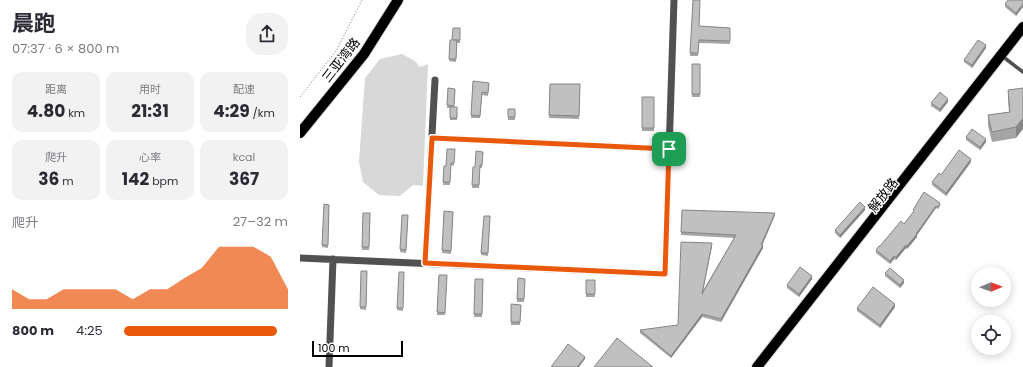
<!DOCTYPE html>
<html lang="zh">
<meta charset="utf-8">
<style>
body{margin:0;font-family:Poppins,"Noto Sans SC",sans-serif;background:#f2f2f3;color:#2b2b33;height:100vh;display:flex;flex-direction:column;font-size:15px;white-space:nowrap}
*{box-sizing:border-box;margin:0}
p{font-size:13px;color:#7c7c81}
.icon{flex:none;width:22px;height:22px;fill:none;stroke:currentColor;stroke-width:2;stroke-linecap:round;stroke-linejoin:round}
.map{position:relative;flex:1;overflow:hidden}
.side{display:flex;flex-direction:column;background:#fff;width:300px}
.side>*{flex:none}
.needle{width:26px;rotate:89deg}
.buttons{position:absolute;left:671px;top:267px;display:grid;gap:8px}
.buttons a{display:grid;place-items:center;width:40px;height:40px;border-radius:50%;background:#fff;box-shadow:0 2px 10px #0003;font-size:20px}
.scale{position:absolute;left:12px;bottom:10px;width:91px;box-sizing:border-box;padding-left:4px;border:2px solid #000;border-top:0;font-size:11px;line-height:14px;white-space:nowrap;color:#000;-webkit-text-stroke:3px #fff;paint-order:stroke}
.pin{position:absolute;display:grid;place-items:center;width:34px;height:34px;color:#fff;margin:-17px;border-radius:8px;box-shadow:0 2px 6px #0006}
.round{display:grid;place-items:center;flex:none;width:42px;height:42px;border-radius:16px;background:#f2f2f3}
.headline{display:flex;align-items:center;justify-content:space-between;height:68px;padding:0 12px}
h1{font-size:22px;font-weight:700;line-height:30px}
.figures{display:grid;grid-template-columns:repeat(3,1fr);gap:6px;height:68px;padding:4px 12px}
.figures div{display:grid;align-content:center;border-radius:10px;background:#f2f2f3;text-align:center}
.figures b{font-size:17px;font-weight:700}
.figures small{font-size:11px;font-weight:400}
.figures p{font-size:11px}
.chart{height:112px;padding:8px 12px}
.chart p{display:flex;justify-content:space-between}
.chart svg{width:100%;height:72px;margin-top:4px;fill:#ea580c;opacity:.7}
ul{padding:0 12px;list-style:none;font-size:13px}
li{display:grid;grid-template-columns:64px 48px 1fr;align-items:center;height:30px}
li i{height:10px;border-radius:5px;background:#ea580c}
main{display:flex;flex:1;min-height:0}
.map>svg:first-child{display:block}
</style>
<main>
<section class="side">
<div class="headline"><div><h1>晨跑</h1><p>07:37 · 6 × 800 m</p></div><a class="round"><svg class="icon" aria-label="share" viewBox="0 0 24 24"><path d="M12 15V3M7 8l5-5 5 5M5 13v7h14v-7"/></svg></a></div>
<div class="figures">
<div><p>距离</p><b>4.80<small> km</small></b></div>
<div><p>用时</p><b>21:31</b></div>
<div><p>配速</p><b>4:29<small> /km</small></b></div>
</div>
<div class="figures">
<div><p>爬升</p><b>36<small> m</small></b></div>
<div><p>心率</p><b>142<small> bpm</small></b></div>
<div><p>kcal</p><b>367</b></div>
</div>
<div class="chart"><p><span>爬升</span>27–32 m</p>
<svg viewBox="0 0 160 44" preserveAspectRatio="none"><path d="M0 44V32L10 38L20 38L30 32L40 32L50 32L60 32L70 38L80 32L90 32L100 25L110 19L120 6L130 6L140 6L150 12L160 32V44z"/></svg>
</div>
<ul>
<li><b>800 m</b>4:25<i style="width:93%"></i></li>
</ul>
</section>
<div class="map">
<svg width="723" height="367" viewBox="0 0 723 367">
<rect width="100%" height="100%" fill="#fff"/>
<path fill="#d8d8d8" d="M102,54L115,61L120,67L128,64L123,186L113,185L100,196L79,195L63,182L59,162L65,78L80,59Z"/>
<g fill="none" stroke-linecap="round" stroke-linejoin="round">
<defs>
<path id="primary" d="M0,133L64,54L98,0
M457,367L723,27"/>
</defs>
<use href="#primary" stroke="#dbdbdb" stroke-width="12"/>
<path stroke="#737373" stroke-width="1" stroke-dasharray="1 2" stroke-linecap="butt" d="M0,97L36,51L62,0"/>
<path stroke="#515151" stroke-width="3.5" d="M706,59L723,72"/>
<path stroke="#515151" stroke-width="7" d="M132,138L369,149
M0,258L365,274L374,0
M125,263L135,80
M29,367L33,259"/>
<use href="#primary" stroke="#000" stroke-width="10"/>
</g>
<path fill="#a5a5a5" d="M393,0L399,26L430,28V44L399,43L398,56H390Z
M723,0L716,16L705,7V4Z
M160,28V43H157L156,62L149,61L150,40H152Z
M686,48L672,68L664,62V60Z
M392,64H400V97H392Z
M173,81L189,83L188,96L182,95L180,118H171Z
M250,84H280L279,119L249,118Z
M148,88L155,89L154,107H157V120H150V108H147Z
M723,88L716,138L692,142L688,126V115L709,112L708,101V90Z
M342,97H354V131H342Z
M648,102L640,112L631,106V103Z
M208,109H215V120H208Z
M666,137L686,142L680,150L666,140Z
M155,149L154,166L151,165L150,185H143L144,166H146Z
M183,152L182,168H180L179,188H172L173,167H175Z
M671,162L646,196L632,185V182Z
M624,192L640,205L638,209L636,208L617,235V237L607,249L606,248L596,260L594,259L590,264L576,253V250L604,224L613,213V210Z
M24,204L29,205L28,248L22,247Z
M382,210L475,215L462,245L463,248L421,322L402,317L371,358L340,333V330L378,325L412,246L402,292L434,238L381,235Z
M565,210L540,238L535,233V230Z
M144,211L153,212L151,254L142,253Z
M63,213H70L69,250H62Z
M102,215H108L106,253L100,252Z
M184,216H190L188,256L181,255Z
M61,271H67L66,310L60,309Z
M99,272H104L103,311L97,310Z
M585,273L604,283L600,288L585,276Z
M139,275H147L145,315H137Z
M218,278L225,279L224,302H217Z
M183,279L182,317H174V314Z
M512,279L499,297L487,288V285Z
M286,280H295V297H286Z
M211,304L221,305L220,325H211Z
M595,307L580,328L557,311V308Z"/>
<path fill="#868686" d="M723,4V7L716,16V13Z
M686,45V48L672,68V65Z
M648,99V102L640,112V109Z
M723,118V129L716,138V127Z
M686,139V142L680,150V147Z
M671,159V162L646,196V193Z
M640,203V205L638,209V207Z
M636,206V208L617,235V237L607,249V246Z
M565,207V210L540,238V235Z
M475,213V215L461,248V245Z
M412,243V246L402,297V294Z
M463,245V248L421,322V319Z
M606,245V248L596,260V257Z
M594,256V259L590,264V261Z
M512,276V279L499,297V294Z
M604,280V283L600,288V285Z
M595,304V307L580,328V325Z
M402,314V317L371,358V356Z
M285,357V359L279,367H277Z"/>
<path fill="#c0c0c0" stroke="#868686" d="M393,0H400L399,26L430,28V41L399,40L398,53H390Z
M708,0H723V4L716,13L705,4Z
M153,28H160V40H153H157L156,59H149L150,40H152Z
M678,40L686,45L672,65L664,60Z
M392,64H400V94H392Z
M173,81L189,83L188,93L182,92L180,116L171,115Z
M250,84H280L279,116L249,115Z
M148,88L155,89L154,106L147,105Z
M723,88V118L716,127L692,132L688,115L710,112L708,90Z
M640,92L648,99L640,109L631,103Z
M342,97H354V128H342Z
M150,107H157V118H150Z
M208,109H215V117H208Z
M672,129L686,139L680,147L666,137Z
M147,149H155L154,163H151L150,182H143L144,166H146Z
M659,150L671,159L646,193L632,182L639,173L641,175Z
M176,151L183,152L182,165H180L179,185H172L173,167H175Z
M624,192L640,203L638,207L636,206L616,234H617L607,246L606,245L596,257L594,256L590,261L576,250L579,246H580L601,221L604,224L614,211L613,210Z
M560,202L565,207L540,235L535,230Z
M24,204L29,205L28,245H22Z
M382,210L475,213L461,245H463L421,319L402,314L371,356L340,330L378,325L381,242L412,243L402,294L436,235L381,232Z
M144,211L153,212L151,251L142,250Z
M63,213H70L69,247H62Z
M102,215H108L106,250L100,249Z
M184,216H190L188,253H181Z
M500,267L512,276L499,294L487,285Z
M590,268L604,280L600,285L585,273Z
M61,271H67L66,307H60Z
M99,272H104L103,308H97Z
M139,275H147L145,313L137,312Z
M218,278L225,279L224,299H217Z
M175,279H183L182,314H174Z
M286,280H295V294H286Z
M573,287L595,304L580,325L557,308Z
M211,304L221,305L220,322H211Z
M317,338L353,367H294Z
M268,344L285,357L277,367H251Z"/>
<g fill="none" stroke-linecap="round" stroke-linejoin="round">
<defs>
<path id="route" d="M132,138L369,149L365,274L125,263Z"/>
</defs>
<use href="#route" stroke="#fff" stroke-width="8"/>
<use href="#route" stroke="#ea580c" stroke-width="5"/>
</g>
<g text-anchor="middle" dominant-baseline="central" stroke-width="3" stroke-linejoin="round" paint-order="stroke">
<g font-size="13" fill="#000" stroke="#fff">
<text transform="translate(41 60) rotate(-52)">三亚湾路</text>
<text transform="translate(583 195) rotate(-52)">解放路</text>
</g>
</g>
</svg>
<div class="buttons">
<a><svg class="needle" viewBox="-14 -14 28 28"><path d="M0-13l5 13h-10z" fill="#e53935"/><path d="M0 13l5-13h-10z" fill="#7c7c81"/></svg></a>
<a><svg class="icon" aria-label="locate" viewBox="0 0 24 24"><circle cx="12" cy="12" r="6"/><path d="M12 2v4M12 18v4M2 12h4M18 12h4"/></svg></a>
</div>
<div class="scale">100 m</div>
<div class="pin" style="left:369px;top:149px;background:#1e9e55"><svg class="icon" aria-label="arrive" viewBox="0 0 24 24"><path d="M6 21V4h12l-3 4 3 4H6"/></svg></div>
</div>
</main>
